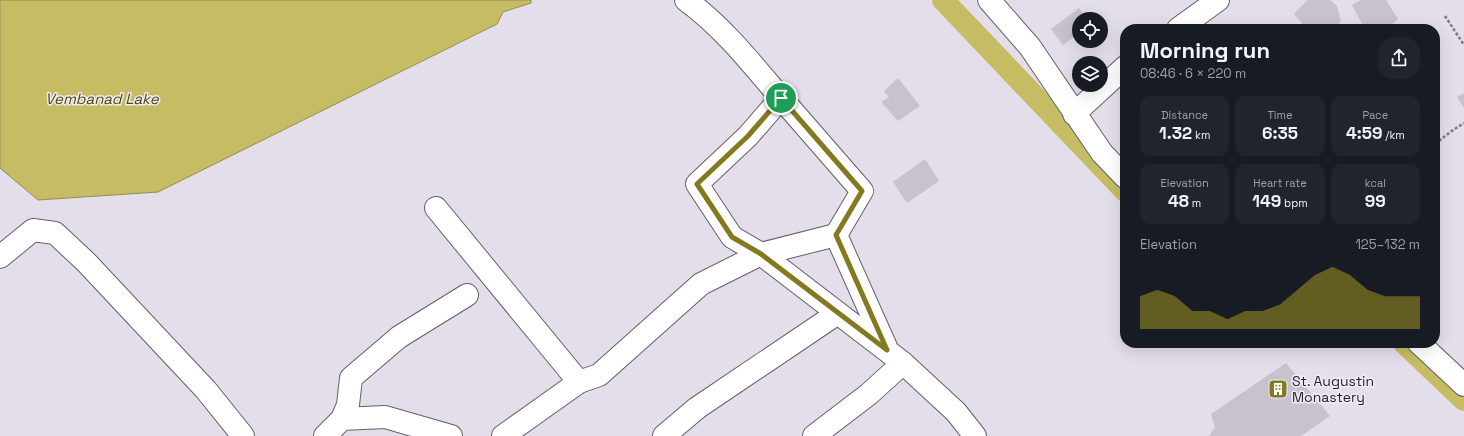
<!DOCTYPE html>
<meta charset="utf-8">
<style>
body{margin:0;font-family:"Space Grotesk",sans-serif;background:#20242c;color:#f1f3f6;height:100vh;display:flex;flex-direction:column;font-size:15px;white-space:nowrap}
*{box-sizing:border-box;margin:0}
p{font-size:13px;color:#9ea1a6}
.icon{flex:none;width:22px;height:22px;fill:none;stroke:currentColor;stroke-width:2;stroke-linecap:round;stroke-linejoin:round}
.map{position:relative;flex:1;overflow:hidden}
.panel{position:absolute;left:1120px;top:24px;width:320px;height:324px;display:flex;flex-direction:column;background:#171b24;border-radius:16px;box-shadow:0 4px 16px #0002}
.panel>*{flex:none}
.buttons{position:absolute;left:1072px;top:12px;display:grid;gap:8px}
.buttons a{display:grid;place-items:center;width:36px;height:36px;border-radius:50%;background:#171b24;box-shadow:0 4px 16px #0002;font-size:20px}
.pin{position:absolute;display:grid;place-items:center;width:34px;height:34px;color:#fff;margin:-17px;border:2px solid #fff;border-radius:50%;box-shadow:0 1px 4px #0007}
.round{display:grid;place-items:center;flex:none;width:42px;height:42px;border-radius:16px;background:#20242c}
.head{display:flex;align-items:center;justify-content:space-between;height:68px;padding:0 20px}
h1{font-size:22px;font-weight:700;line-height:30px}
.figures{display:grid;grid-template-columns:repeat(3,1fr);gap:6px;height:68px;padding:4px 20px}
.figures div{display:grid;align-content:center;border-radius:10px;background:#20242c;text-align:center}
.figures b{font-size:17px;font-weight:700}
.figures small{font-size:11px;font-weight:400}
.figures p{font-size:11px}
.chart{height:112px;padding:8px 20px}
.chart p{display:flex;justify-content:space-between}
.chart svg{width:100%;height:72px;margin-top:4px;fill:#837a1f;opacity:.7}
.map>svg:first-child{display:block}
</style>
<div class="map">
<svg width="1464" height="436" viewBox="0 0 1464 436">
<rect width="100%" height="100%" fill="#e3deea"/>
<path fill="#c5bc64" stroke="#958e51" d="M0,0H531V3L503,12L497,24L158,192L38,200L0,168Z"/>
<g fill="none" stroke-linecap="round" stroke-linejoin="round">
<path stroke="#c5bc64" stroke-width="22" d="M943,0L1125,191
M1404,343L1464,400"/>
</g>
<path fill="#c7c2ce" d="M1307,0H1330L1337,6L1341,22L1332,29H1307L1294,14Z
M1361,0H1386L1398,19L1386,29H1365L1352,5Z
M1079,8L1087,19H1079V33L1063,45L1051,29Z
M898,78L920,106L898,121L881,102L889,97L884,91Z
M1464,93V108L1457,97Z
M925,159L939,181L907,203L893,182Z
M1286,363L1330,416L1301,436H1209L1215,427L1211,414Z"/>
<g fill="none" stroke-linecap="round" stroke-linejoin="round">
<defs>
<path id="minor" d="M686,0C723,27 752,64 781,98L748,136L697,184L732,237L761,254L903,363
M989,0L1030,47L1102,153L1125,177
M1178,29L1218,0
M1074,114L1125,67
M436,208L579,382
M836,235L886,347
M0,257L33,230L55,233L86,262L206,390L243,436
M1419,343L1464,385
M342,419L348,405L351,378L399,337L467,295
M325,436L342,419L385,417L451,436
M503,436L579,382L599,375L701,284L761,254L836,235L862,191L781,98
M664,436L697,408L838,313
M814,436L869,394L903,363L956,412L975,436"/>
</defs>
<use href="#minor" stroke="#635f69" stroke-width="24"/>
<path stroke="#7d7a81" stroke-width="2.5" stroke-dasharray="3 2" stroke-linecap="butt" d="M1445,16L1464,45
M1435,144L1453,130L1464,123"/>
<use href="#minor" stroke="#fff" stroke-width="22"/>
</g>
<g fill="none" stroke-linecap="round" stroke-linejoin="round">
<defs>
<path id="route" d="M781,98L862,191L836,235L887,350L761,254L732,237L697,184L748,136Z"/>
</defs>
<use href="#route" stroke="#fff" stroke-width="8"/>
<use href="#route" stroke="#837a1f" stroke-width="5"/>
</g>
<defs>
<symbol id="building-square" viewBox="-11 -11 22 22"><rect x="-9" y="-9" width="18" height="18" rx="4" fill="#837a1f" stroke="#f1ebf8"/><path d="M-4-6H4V6H1V3H-1V6H-4ZM-2.5-4.3h1.7v1.8h-1.7ZM.8-4.3h1.7v1.8H.8ZM-2.5-1h1.7V.8h-1.7ZM.8-1h1.7V.8H.8Z" fill="#fff"/></symbol>
</defs>
<g fill-rule="evenodd">
<use href="#building-square" x="1267" y="378" width="22" height="22"/>
</g>
<g text-anchor="middle" dominant-baseline="central" stroke-width="3" stroke-linejoin="round" paint-order="stroke">
<g font-size="14" fill="#242226" stroke="#f1ebf8" text-anchor="start">
<text x="1292" y="381">St. Augustin<tspan x="1292" dy="16">Monastery</tspan></text>
</g>
<g font-size="15" font-style="italic" fill="#504900" stroke="#f1ebf8">
<text x="102" y="98">Vembanad Lake</text>
</g>
</g>
</svg>
<div class="buttons">
<a><svg class="icon" aria-label="locate" viewBox="0 0 24 24"><circle cx="12" cy="12" r="6"/><path d="M12 2v4M12 18v4M2 12h4M18 12h4"/></svg></a>
<a><svg class="icon" aria-label="layers" viewBox="0 0 24 24"><path d="M12 4l9 5-9 5-9-5zM3 14l9 5 9-5"/></svg></a>
</div>
<div class="pin" style="left:781px;top:98px;background:#1e9e55"><svg class="icon" aria-label="arrive" viewBox="0 0 24 24"><path d="M6 21V4h12l-3 4 3 4H6"/></svg></div>
<section class="panel">
<div class="head"><div><h1>Morning run</h1><p>08:46 · 6 × 220 m</p></div><a class="round"><svg class="icon" aria-label="share" viewBox="0 0 24 24"><path d="M12 15V3M7 8l5-5 5 5M5 13v7h14v-7"/></svg></a></div>
<div class="figures">
<div><p>Distance</p><b>1.32<small> km</small></b></div>
<div><p>Time</p><b>6:35</b></div>
<div><p>Pace</p><b>4:59<small> /km</small></b></div>
</div>
<div class="figures">
<div><p>Elevation</p><b>48<small> m</small></b></div>
<div><p>Heart rate</p><b>149<small> bpm</small></b></div>
<div><p>kcal</p><b>99</b></div>
</div>
<div class="chart"><p><span>Elevation</span>125–132 m</p>
<svg viewBox="0 0 160 44" preserveAspectRatio="none"><path d="M0 44V24L10 20L20 24L30 33L40 33L50 38L60 33L70 33L80 29L90 20L100 11L110 6L120 11L130 20L140 24L150 24L160 24V44z"/></svg>
</div>
</section>
</div>
